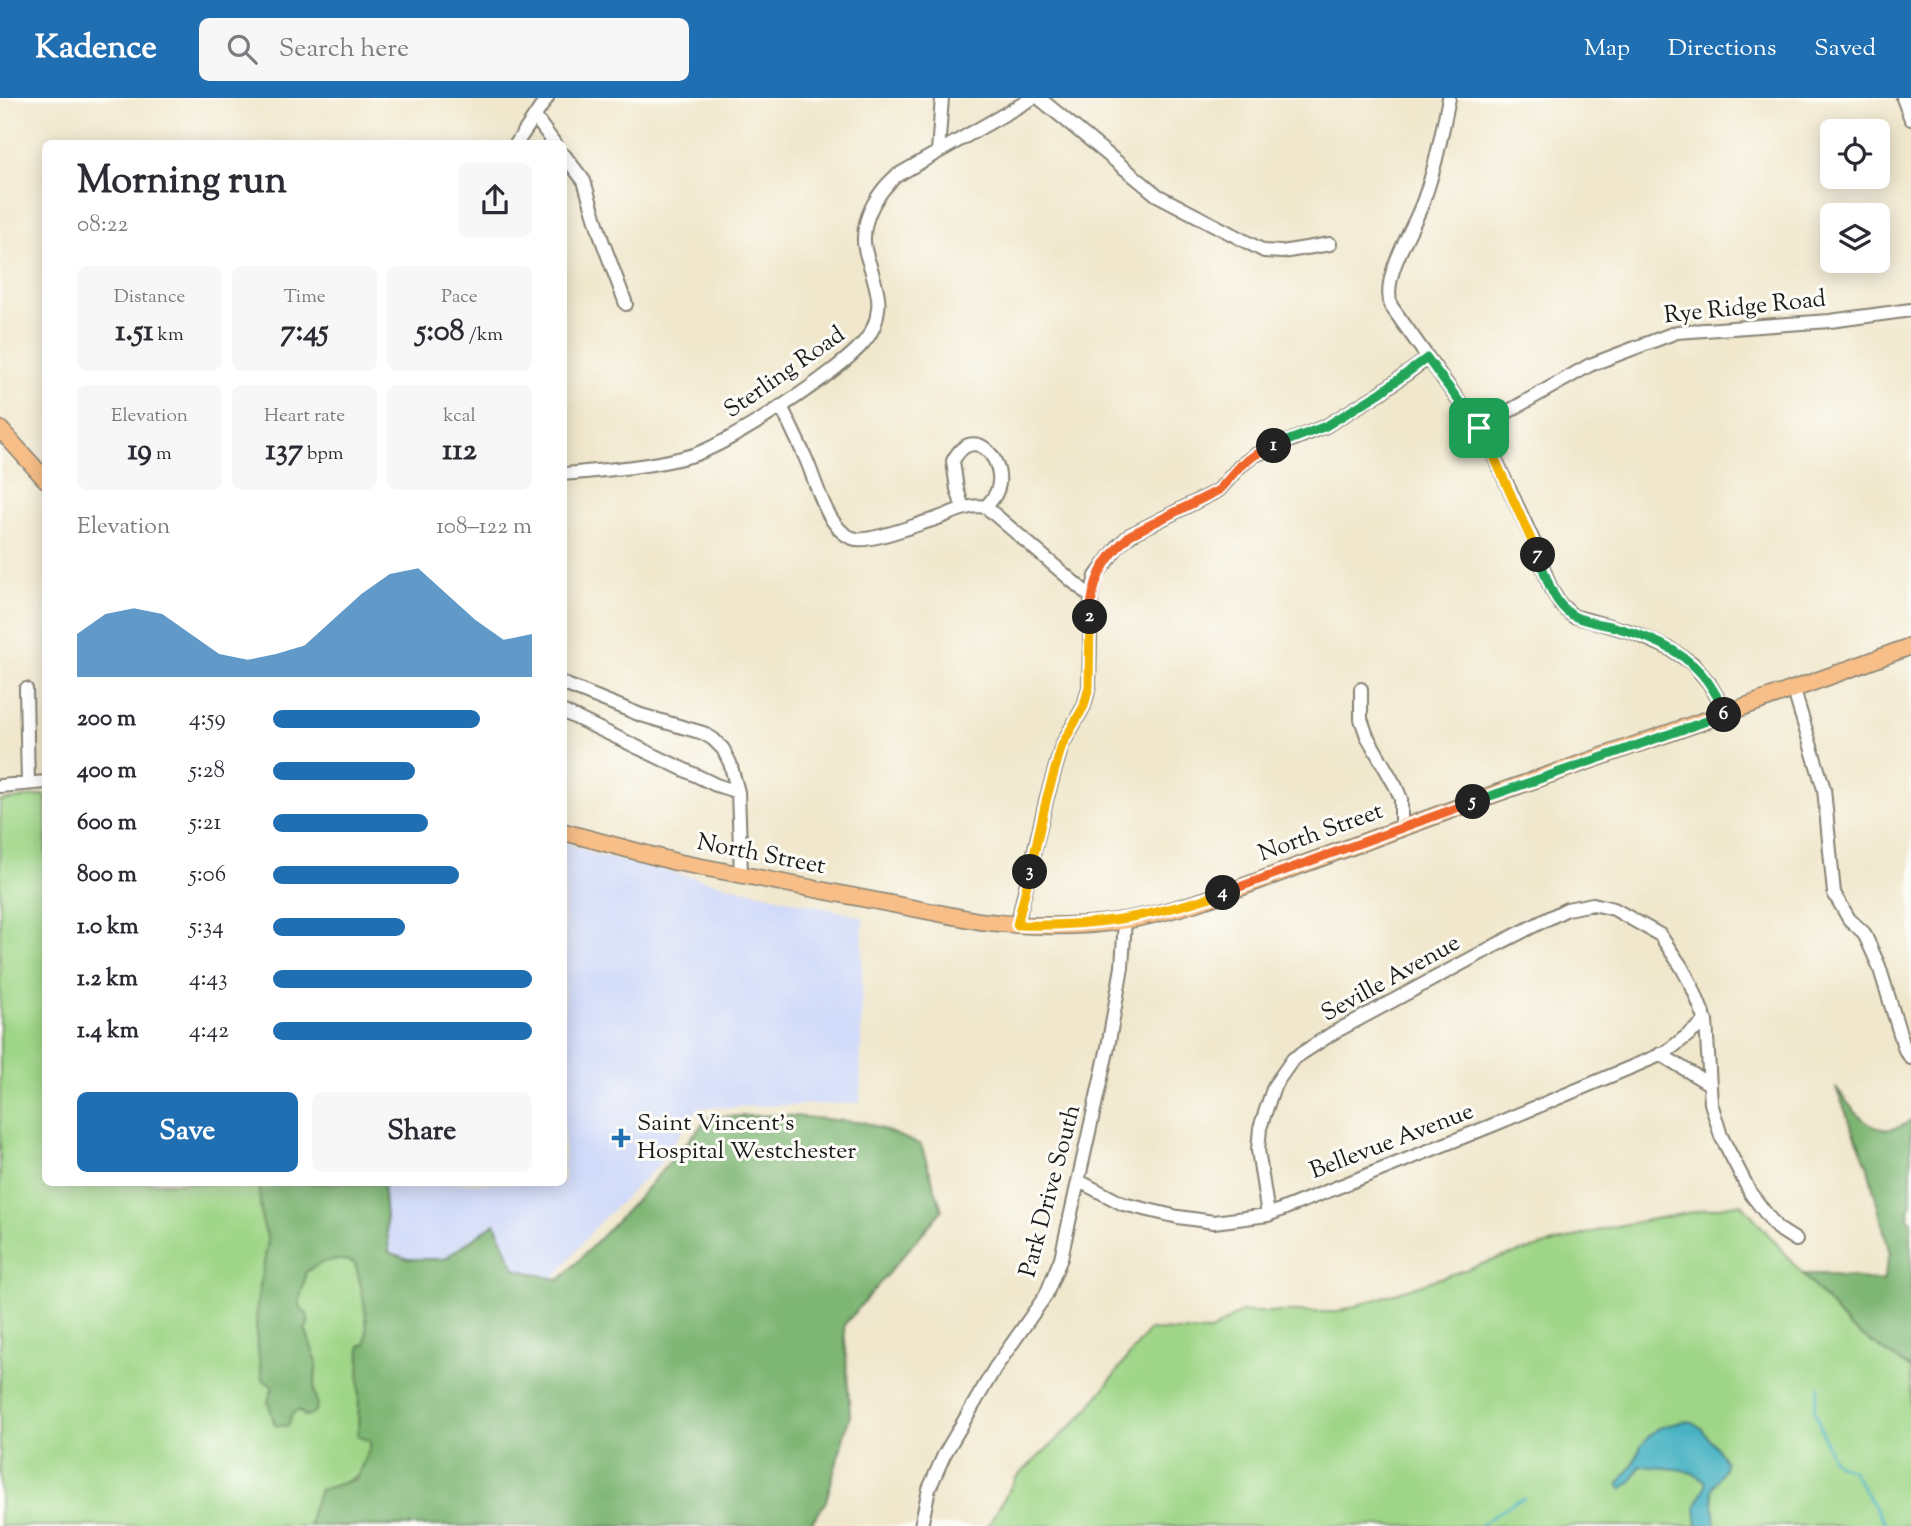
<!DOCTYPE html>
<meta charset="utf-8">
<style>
body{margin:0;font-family:"Sorts Mill Goudy",serif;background:#f7f7f7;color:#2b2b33;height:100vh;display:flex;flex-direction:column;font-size:26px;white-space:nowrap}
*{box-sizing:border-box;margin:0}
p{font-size:23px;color:#7c7c81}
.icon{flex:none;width:38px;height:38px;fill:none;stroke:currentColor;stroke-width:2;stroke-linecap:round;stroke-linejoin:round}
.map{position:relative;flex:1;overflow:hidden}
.sheet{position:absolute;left:42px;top:42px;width:525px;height:1046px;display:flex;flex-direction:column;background:#fff;border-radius:10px;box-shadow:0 4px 18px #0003}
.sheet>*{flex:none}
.fabs{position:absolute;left:1820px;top:21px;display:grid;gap:14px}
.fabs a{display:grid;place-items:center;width:70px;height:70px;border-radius:10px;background:#fff;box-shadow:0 4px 18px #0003;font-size:35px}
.pin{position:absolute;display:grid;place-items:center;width:60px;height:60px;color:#fff;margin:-30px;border-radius:14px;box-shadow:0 4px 10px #0006}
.km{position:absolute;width:35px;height:35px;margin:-18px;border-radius:50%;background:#222;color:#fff;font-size:19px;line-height:35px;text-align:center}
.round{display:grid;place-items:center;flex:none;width:74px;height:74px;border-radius:10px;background:#f7f7f7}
.headline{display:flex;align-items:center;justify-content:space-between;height:119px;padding:0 35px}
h1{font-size:38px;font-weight:700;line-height:52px}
.figures{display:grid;grid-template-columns:repeat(3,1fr);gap:10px;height:119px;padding:7px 35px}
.figures div{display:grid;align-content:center;border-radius:10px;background:#f7f7f7;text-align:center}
.figures b{font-size:30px;font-weight:700}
.figures small{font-size:19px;font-weight:400}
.figures p{font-size:19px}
.chart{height:196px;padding:14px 35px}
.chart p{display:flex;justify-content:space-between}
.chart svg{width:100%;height:126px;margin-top:7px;fill:#1f6fb2;opacity:.7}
.button{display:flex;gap:14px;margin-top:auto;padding:14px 35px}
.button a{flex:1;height:80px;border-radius:10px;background:#1f6fb2;color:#fff;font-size:28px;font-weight:700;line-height:80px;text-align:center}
.button a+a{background:#f7f7f7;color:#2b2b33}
ul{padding:0 35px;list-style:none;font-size:23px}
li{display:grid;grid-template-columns:112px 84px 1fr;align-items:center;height:52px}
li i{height:18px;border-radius:9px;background:#1f6fb2}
header{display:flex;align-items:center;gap:42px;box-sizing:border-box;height:98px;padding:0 35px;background:#1f6fb2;color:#fff}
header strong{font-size:33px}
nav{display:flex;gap:38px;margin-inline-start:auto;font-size:24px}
.search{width:490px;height:63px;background:#f7f7f7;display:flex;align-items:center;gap:18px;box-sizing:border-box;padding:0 24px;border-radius:10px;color:#7c7c81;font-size:26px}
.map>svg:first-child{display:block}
</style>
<header>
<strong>Kadence</strong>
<div class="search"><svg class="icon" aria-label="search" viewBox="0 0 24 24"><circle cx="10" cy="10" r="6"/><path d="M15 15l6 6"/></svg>Search here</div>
<nav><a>Map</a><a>Directions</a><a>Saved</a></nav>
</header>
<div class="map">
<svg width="1911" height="1428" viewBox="0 0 1911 1428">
<rect width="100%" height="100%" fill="#fdfcf7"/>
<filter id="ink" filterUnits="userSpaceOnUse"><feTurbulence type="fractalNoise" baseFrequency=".0143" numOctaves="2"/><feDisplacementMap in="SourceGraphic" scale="14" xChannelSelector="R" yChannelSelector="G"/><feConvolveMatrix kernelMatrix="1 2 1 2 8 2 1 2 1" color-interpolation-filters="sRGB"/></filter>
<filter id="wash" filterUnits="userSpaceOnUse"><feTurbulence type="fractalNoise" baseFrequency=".00686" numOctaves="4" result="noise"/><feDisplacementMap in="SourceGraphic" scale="28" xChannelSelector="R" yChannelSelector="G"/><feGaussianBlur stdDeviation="1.57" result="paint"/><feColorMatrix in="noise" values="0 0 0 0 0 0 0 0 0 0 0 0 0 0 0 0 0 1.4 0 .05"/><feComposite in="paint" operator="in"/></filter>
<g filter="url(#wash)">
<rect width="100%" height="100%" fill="#f0e7cc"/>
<path fill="#d0daf9" d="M564,744L597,757L863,819L860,1005L698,1010L657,1069L599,1125L477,1274L430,1290L360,1085H564Z"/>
<path fill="#9ed586" stroke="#5d7851" stroke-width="2" d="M43,697L46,698V1085H360L378,1366L317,1399L319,1428H0V703Z
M1741,1105L1849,1229L1911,1271V1428H988L1016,1380L1084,1316L1149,1232L1209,1234L1241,1214H1338L1503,1159L1611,1129Z"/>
<path fill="#7eb673" stroke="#4d6948" stroke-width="2" d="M1836,990C1855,1014 1877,1048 1911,1022V1105L1908,1120L1911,1123V1271L1849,1229L1803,1176H1824L1883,1183L1890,1156L1867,1066Z
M782,1017L867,1025L921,1047L942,1112L844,1227L850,1317L826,1403L809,1428H309L312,1411L320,1392L356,1381L370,1349V1343L358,1338L360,1248L366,1246C369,1221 362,1190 355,1165C338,1158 320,1163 305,1175C306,1186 300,1195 299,1207L308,1218V1227L305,1231L317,1264L314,1292L317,1306L316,1313L306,1319L299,1312L292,1316L288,1328L275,1327L268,1303L273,1289L262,1281L256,1237L257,1205L268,1142L262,1123L258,1085H383L389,1154L408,1161H444L495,1125L515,1171L560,1182L639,1099L709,1019Z"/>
<path fill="#46b2c3" stroke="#316770" stroke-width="2" d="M1683,1323L1693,1324L1701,1330L1722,1357L1725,1364L1724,1371L1712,1391L1715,1428H1697L1695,1411L1706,1385C1694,1368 1659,1370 1640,1368L1631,1384L1622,1391L1619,1388V1385L1633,1367L1641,1348L1649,1338L1659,1330Z"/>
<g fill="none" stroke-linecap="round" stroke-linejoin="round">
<path stroke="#46b2c3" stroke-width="2.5" d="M1819,1289L1814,1311L1832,1361L1838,1367L1851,1371L1886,1428
M1479,1428L1514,1404L1524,1401"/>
</g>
</g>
<g filter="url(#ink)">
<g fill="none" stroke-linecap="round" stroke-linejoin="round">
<defs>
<path id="minor" d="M1039,0L1157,97L1264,153L1282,154L1330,146
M1449,0C1442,34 1436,68 1424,101C1414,132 1381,176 1391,208L1486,341L1532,440L1551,491L1560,506L1573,518L1632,534L1670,551L1692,565L1709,585L1727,616
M1903,0L1911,21
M535,19L555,46
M516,46L547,0
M938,54L942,0
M564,57L584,83L602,142L626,206
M781,308C789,325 798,343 806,361C816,383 828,436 856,441C870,444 913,428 929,423C948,418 966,405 986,409L1091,499
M1479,330L1590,267L1677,234L1830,223L1911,212
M564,376C606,372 649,369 690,358C728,347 838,275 864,244C872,235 877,223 878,211C880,199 875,186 872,174C869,164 864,153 864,143C863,118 878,94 896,78L1033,0
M963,410L957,391L953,363C975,321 1010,368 996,395C994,400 989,405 986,409
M564,586L641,617L703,635L713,641L723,651L730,665L738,694L741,777
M26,591L28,685
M1361,591V621L1367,638L1396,689L1401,701V730
M1794,593L1824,691L1834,795L1849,821L1864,835L1879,868L1905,952L1911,960
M564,614L716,687L738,694
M0,688L46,684
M1017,827L1047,699L1062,647L1084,608L1089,589L1091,499L1096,478L1119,447L1130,437L1219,392L1240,368L1255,357L1326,328L1380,295L1428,260
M1660,956L1709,986
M1079,1083L1123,1106L1178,1119L1214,1124L1268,1117L1498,1025L1665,955L1706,923
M1268,1117L1258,1052L1260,1030L1274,988L1293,961L1333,935L1500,845L1567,811L1593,806L1614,811L1660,837L1681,868L1692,888L1706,923L1711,1005L1721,1038L1751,1096L1777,1130L1796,1142
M921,1428L929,1391L944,1357L995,1270L1046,1197L1061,1160L1108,949L1122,869L1125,822"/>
<path id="major" d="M0,331L46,382
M564,734L676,764L979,823C1028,829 1078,830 1127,822C1185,812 1239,790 1293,770C1360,745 1426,721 1492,697C1632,647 1772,601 1911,548"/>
</defs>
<use href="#minor" stroke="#868274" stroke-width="16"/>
<use href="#major" stroke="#868274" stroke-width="19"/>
<use href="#minor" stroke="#fff" stroke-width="12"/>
<use href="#major" stroke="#f7be87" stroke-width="16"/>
</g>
</g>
<g fill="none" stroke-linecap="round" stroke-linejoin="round" filter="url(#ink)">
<defs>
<path id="split-1" d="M1274,348L1326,328L1380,295L1427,260L1479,330"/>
<path id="split-2" d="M1090,519C1092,482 1103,462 1130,437L1219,392L1240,368L1255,357L1274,348"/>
<path id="split-3" d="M1030,774L1047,699L1062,647L1084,608L1089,589L1090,519"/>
<path id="split-4" d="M1030,774L1017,827C1094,829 1151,819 1223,795"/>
<path id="split-5" d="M1223,795L1473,704"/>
<path id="split-6" d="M1473,704L1724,617"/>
<path id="split-7" d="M1538,457C1546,478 1552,504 1572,517C1583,524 1604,526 1618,530C1651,539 1688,555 1708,584C1715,594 1721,606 1727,616L1724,617"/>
<path id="split-8" d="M1479,330L1486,341L1538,457"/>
</defs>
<use href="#split-1" stroke="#fff" stroke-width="14"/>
<use href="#split-2" stroke="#fff" stroke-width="14"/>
<use href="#split-3" stroke="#fff" stroke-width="14"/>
<use href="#split-4" stroke="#fff" stroke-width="14"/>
<use href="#split-5" stroke="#fff" stroke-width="14"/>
<use href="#split-6" stroke="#fff" stroke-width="14"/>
<use href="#split-7" stroke="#fff" stroke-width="14"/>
<use href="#split-8" stroke="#fff" stroke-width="14"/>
<use href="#split-1" stroke="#22a559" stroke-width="9"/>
<use href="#split-2" stroke="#f0652b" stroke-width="9"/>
<use href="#split-3" stroke="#f5b400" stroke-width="9"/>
<use href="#split-4" stroke="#f5b400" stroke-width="9"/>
<use href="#split-5" stroke="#f0652b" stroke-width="9"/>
<use href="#split-6" stroke="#22a559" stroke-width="9"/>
<use href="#split-7" stroke="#22a559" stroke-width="9"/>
<use href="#split-8" stroke="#f5b400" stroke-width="9"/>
</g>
<path fill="#1f6fb2" stroke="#fdfcf7" stroke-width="2.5" d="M617.5 1029.5h7v7h7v7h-7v7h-7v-7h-7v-7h7z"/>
<g text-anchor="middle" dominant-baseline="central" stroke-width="6" stroke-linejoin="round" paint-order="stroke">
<g font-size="24" fill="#1c1c1c" stroke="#fdfcf7">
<text transform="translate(1745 210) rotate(-6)">Rye Ridge Road</text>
<text transform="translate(785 275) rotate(-35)">Sterling Road</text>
<text transform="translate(1321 735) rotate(-20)">North Street</text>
<text transform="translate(761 757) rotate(11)">North Street</text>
<text transform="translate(1391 881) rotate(-29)">Seville Avenue</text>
<text transform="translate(1392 1044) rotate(-21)">Bellevue Avenue</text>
<text transform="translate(1051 1093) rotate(-75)">Park Drive South</text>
</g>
<g font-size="24" fill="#1c1c1c" stroke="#fdfcf7" text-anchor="start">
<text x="637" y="1026">Saint Vincent's<tspan x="637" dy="28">Hospital Westchester</tspan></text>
</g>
</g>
</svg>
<div class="fabs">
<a><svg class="icon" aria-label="locate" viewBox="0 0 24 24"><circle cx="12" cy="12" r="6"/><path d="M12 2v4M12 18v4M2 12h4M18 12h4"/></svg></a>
<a><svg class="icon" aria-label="layers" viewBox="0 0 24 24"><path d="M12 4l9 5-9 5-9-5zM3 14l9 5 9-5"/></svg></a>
</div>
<div class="pin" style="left:1479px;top:330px;background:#1e9e55"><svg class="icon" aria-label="arrive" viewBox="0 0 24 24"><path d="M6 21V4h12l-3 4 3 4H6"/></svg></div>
<b class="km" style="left:1274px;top:348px">1</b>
<b class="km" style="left:1090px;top:519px">2</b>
<b class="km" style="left:1030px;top:774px">3</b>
<b class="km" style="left:1223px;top:795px">4</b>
<b class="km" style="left:1473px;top:704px">5</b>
<b class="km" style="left:1724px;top:617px">6</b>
<b class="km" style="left:1538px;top:457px">7</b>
<section class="sheet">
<div class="headline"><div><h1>Morning run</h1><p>08:22</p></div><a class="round"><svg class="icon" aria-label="share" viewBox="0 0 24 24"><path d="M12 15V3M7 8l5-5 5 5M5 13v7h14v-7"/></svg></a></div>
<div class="figures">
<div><p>Distance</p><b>1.51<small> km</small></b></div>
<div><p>Time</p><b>7:45</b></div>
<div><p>Pace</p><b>5:08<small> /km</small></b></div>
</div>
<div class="figures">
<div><p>Elevation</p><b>19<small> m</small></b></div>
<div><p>Heart rate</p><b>137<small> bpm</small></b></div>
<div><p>kcal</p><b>112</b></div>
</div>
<div class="chart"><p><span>Elevation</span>108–122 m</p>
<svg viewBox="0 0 160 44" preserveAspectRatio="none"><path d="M0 44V29L10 22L20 20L30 22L40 29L50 36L60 38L70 36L80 33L90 24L100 15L110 8L120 6L130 15L140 24L150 31L160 29V44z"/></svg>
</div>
<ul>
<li><b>200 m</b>4:59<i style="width:80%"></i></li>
<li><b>400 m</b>5:28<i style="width:55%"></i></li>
<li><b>600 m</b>5:21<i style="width:60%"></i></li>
<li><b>800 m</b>5:06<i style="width:72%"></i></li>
<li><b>1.0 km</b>5:34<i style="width:51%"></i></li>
<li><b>1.2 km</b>4:43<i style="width:100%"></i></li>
<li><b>1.4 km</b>4:42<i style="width:100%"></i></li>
</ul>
<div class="button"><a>Save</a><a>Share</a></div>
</section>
</div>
